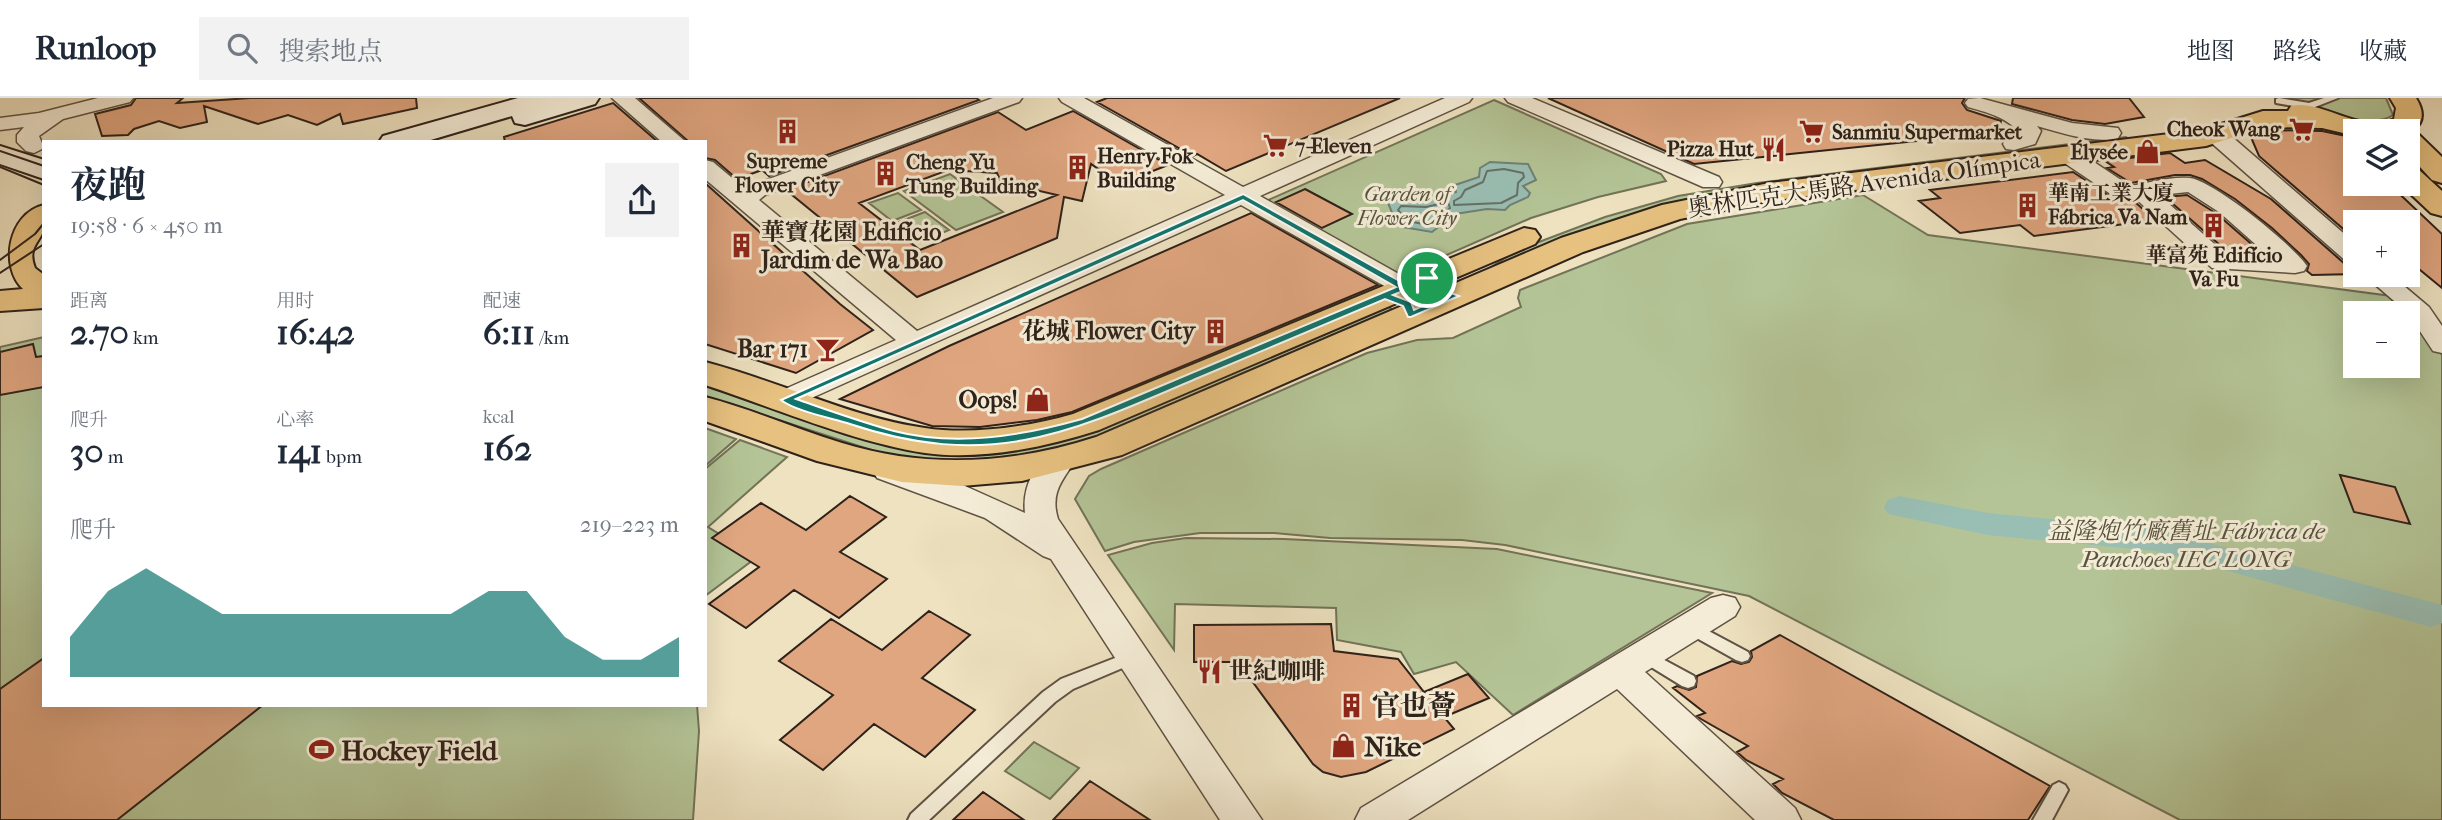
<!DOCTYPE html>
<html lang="zh">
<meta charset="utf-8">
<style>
body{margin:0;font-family:"IM FELL French Canon","Noto Serif SC",serif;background:#f2f2f3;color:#1f2937;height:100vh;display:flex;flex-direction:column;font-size:26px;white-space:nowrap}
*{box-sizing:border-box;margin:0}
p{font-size:23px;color:#747a83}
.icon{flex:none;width:38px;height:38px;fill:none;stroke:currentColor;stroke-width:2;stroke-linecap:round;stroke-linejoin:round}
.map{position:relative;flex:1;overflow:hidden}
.side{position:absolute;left:42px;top:42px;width:665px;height:567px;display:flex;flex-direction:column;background:#fff;border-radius:0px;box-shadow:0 7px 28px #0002}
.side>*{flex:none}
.fabs{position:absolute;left:2343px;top:21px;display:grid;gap:14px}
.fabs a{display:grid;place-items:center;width:77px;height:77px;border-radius:0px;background:#fff;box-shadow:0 7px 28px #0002;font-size:35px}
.pin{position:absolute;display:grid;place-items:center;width:60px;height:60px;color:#fff;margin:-30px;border:4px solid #fff;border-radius:50%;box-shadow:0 2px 7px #0007}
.round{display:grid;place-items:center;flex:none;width:74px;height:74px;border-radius:0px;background:#f2f2f3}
.headline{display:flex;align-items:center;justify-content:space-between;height:119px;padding:0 28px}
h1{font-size:38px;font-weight:700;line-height:52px}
.metrics{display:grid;grid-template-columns:repeat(3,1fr);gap:10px;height:119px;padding:7px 28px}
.metrics div{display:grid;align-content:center}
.metrics b{font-size:35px;font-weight:700}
.metrics small{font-size:19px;font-weight:400}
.metrics p{font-size:19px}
.chart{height:196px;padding:14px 28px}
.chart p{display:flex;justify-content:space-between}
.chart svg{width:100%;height:126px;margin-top:7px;fill:#0f766e;opacity:.7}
header{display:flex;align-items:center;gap:42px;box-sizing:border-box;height:98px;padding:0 35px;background:#fff;border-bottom:2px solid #e0e1e3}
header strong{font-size:33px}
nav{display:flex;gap:38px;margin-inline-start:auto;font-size:24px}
.search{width:490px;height:63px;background:#f2f2f3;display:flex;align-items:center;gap:18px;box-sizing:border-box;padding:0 24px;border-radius:0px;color:#747a83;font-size:26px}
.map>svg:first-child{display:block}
</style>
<header>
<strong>Runloop</strong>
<div class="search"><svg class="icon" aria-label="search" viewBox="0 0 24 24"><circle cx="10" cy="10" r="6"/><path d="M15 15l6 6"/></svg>搜索地点</div>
<nav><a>地图</a><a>路线</a><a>收藏</a></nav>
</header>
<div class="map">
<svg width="2442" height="722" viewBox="0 0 2442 722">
<rect width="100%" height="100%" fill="#eee2c0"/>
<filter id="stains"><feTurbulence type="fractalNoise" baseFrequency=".00286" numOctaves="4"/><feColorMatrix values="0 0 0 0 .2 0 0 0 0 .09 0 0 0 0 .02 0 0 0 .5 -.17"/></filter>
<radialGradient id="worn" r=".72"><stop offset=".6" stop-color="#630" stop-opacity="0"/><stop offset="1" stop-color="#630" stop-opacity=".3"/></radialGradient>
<path fill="#b4c496" stroke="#727358" stroke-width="2" fill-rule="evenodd" d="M2288,0H2386L2393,17C2373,32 2308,12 2288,0Z
M1494,2L1661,76L1666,83L1598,99L1531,120L1401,177L1266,103Z
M2126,39L2132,43L1693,102C1607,121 1528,158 1448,193L1444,189L1487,172L1515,153L1605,119L1678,98L1757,85Z
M950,76L1003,114L956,132L904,93Z
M898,95L921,112L892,123L869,105Z
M1863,97L1928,137L2399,199L2442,257V722H2180L1749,498L1505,447L1462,442L1330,440L1274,435H1200L1134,444L1105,453L1075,401L1089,378L1101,371L1367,255L1417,242L1453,240L1521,209L1518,200L1520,192L1687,126ZM2356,215H2408V268H2356Z
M925,114L949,132L920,144L896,125Z
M1387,206L1393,213L1070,352L962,365L896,360L705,298V285L1020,351L1067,342L1122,321Z
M44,239V607H697L699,633L693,722H0V249Z
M705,330L736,341L705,368Z
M740,342L787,359L708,429L757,459L705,498V371Z
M1186,440L1284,441L1497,451L1712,495L1513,617L1456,564L1414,576L1401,554L1337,542L1336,510L1175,506L1174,552L1108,457L1152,445Z
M1034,644L1079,670L1050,701L1005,673Z"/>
<path fill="#99beb3" stroke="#6f8076" stroke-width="2" d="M1490,64L1528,66L1536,82L1523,88L1530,95L1528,99L1510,107L1505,112L1487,111L1455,116L1432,134L1403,129L1396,124L1388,105L1391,102H1426L1456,94L1455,87L1479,79L1480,70Z"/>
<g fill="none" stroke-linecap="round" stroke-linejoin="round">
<path stroke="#647066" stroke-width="2" d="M1504,71L1523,75L1524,79L1518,85L1517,97L1501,105L1454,107V103L1461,99L1465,92L1483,84L1487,73Z
M1448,104L1450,110L1429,127L1407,123L1398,112L1401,108L1426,109Z"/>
<path fill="#99beb3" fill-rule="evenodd" d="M1899,398L1988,415L2156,431L2442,507V525L2431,529L2156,453L1988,437L1888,416L1884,409L1888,402Z"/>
</g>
<path fill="#e0a680" stroke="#2f221a" stroke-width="2" fill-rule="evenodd" d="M136,0H183L177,5L250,0H416L417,10L343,26L340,16L317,27L288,17L258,26L204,8L207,24L180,30L159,23L134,31L128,37L102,38L95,16L131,7Z
M639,0H976L979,2L769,78L762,72L737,81L715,62L705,60V44H689Z
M1107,0H1400L1226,73L1197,56L1193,58L1097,4Z
M1548,0H1965L1962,5L1967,12L2001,23L1998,34L1985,36L1694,66Z
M2013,0H2129L2144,19L2105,26L2072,22L2012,6Z
M613,5L658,44H505L504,39Z
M1073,13L1168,67L1130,82H1114L1091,66L1082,103L1064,99L1057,140L917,199L786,92L998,14L1026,32ZM948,72L997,75L1001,84L1057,97L920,152L859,105Z
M2265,32L2322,33L2346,38L2356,47V86H2389L2442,136V190L2408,162V124H2364L2356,117V142L2259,58L2250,37Z
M2170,55L2185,65L2205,62L2271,101L2345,166L2356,169V176L2312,177L2307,173L2309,166L2301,157L2272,130L2235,101L2202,81L2190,77H2175L2131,85L2107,70L2114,69L2105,63Z
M2073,74L2117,103L2135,104L2155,122L2034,138L2020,127L1960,135L1919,103L1940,100L1930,92Z
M705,85L840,206L873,232L796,275L705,246Z
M1305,91L1352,116L1322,130L1276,104Z
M2187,97L2217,116L2264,157L2229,155L2165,99Z
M1251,115L1378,187L1072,314L1037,322L980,329L932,328L840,301L949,248Z
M33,246L36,259L44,258V289L0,297V254Z
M2340,377L2395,389L2410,426L2354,414Z
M850,398L886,419L840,454L887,481L839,520L794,492L746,530L709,506L759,469L712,440L761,405L806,432Z
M929,513L970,537L922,580L975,612L925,659L874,626L823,672L780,642L833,597L779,563L831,521L882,552Z
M1331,526L1334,553L1398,561L1424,594L1468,576L1489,600L1444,619L1454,631L1366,674L1341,679L1323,674L1313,666L1238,564H1194V527Z
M1780,537L2050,688L2028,722H1834L1782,695L1773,686L1783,681L1746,662L1737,654L1748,648L1701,621L1697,618L1705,615L1673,590L1677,588L1689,592L1696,589L1697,578L1732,563L1741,566L1749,564L1752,559L1751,553Z
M44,560V607H263L117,722H0V591Z
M1090,683L1150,722H1053Z
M983,694L1024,722H953Z"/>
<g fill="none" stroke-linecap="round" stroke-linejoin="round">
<defs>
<path id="lane" d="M2279,0L2309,5L2324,0H2338L2310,11L2276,5V1Z
M1690,523L1748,554L1750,558L1748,562L1742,564L1736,562L1684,533L1682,529L1684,525Z
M1644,551L1694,578L1696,583L1694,588L1688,590L1682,588L1638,561L1636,557L1638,553Z
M1133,553L1139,555L1141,559L1139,563L1073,591L1055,604L929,722H908L911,716L1043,594L1061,581Z
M2059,684L2065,687L2068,692L2052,722H2033L2053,687Z"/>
<path id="street" d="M98,0H133L130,4L63,21L39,38L44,50L34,55L26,53L17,44V37L24,29L0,32V20L39,15Z
M612,0H635L686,44H662Z
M993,0H1022L1019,4L765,97L759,102L917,233L1225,97L1062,4L1059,0H1084L1243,89L1445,0H1472L1469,4L1260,98L1413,184L1417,189L1413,194L1404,197L1395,194L1241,107L796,307L786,310L776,307L772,301L776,295L896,242L705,81V62L713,64L744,90Z
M1505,0H1532L1719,79L1722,84L1719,89H1703L1508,4Z
M1980,0L2072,25L2118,30L2121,35L2118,40C2093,46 2062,35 2037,28L2041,33L2035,46L2014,52L2006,51L2003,46L2006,41L2018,37L2019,34C2006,19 1986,14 1968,9L1965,5L1968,1Z
M2215,30L2223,31L2356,146V166L2347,164L2207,41L2204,36L2207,31Z
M2068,50L2076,52L2130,88C2149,85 2170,78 2190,80C2214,83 2293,147 2307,168L2304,173L2295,175L2212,170L2136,101H2118L2060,62L2057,57L2060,52ZM2188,94L2219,114L2271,160L2228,158L2159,97Z
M2364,177H2391L2429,209L2442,228V255L2433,253L2408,215Z
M1060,353L1071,356L1075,363C1062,383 1050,395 1058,421L1262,722H1220L1051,461L1043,458L985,420L877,380L873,373L877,366L888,363L965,388L1025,415C1022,390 1035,360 1060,353Z
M1723,497L1735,500L1740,509L1735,518L1645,574L1795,710L1801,722H1755L1617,591L1408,722H1355L1361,710L1711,500Z"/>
<path id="secondary" d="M518,0H599L595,6L525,27L515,25L512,18L424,44H379L383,38Z
M0,48L44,62V81L0,66Z"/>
<path id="primary" d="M2390,0H2416C2423,11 2425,23 2414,32L2442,59V85L2432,82L2408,56V33H2356V38L2322,30L2265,29L2206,48L1769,103L1680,121L1583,154L1122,357L1022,383L962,388L902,384L817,363L705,323V299C752,311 796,331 842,345C926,371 1013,366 1096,339L1561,140L1662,107L1769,85L2202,32L2263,13H2288L2291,8C2323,1 2360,37 2394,21L2396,10Z
M2408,68L2418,71L2442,93V118L2431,115L2400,86H2408Z
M44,107C44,114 46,125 44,131C39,146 27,150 35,170L44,177V210L0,213V193L23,191C0,170 7,116 44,107Z
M1524,130L1535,132L1540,139L1535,146L1099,332C1046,349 981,363 925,355C853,344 775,310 705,287V264C779,283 850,319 925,330C971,337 1028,329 1073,316Z"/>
</defs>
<use href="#lane" stroke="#5f5244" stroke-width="4"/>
<use href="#street" stroke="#5f5244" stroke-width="3"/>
<use href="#secondary" stroke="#2f221a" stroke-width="4"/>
<use href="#primary" stroke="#2f221a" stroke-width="4"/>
<use href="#lane" fill="#f4ecd6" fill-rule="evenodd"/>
<use href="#street" fill="#f4ecd6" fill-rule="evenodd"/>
<use href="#secondary" fill="#f4ecd6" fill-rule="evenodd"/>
<use href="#primary" fill="#e7c180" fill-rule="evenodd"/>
<path stroke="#2f221a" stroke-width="2" d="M0,53L44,68
M0,69L44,87
M0,162L35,136L44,125
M0,175L44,146"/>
</g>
<path fill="#0f766e" stroke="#fff" stroke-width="2" fill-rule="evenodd" d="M1243,96L1405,186L1427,177L1441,191L1459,198L1411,219H1408L1403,208L1385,201C1323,227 1261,254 1198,280C1070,335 991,373 850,326C831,320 795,313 781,302ZM1243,102L1396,189L1082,321C1021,338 956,349 894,333C861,324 828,312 796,301ZM1425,184L1435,195L1445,198L1414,212L1411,204L1393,197Z"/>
<defs>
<symbol id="supermarket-bare" viewBox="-9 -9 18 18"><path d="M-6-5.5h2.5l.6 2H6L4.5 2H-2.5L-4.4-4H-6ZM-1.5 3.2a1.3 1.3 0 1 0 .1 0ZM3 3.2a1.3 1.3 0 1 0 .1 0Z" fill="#8f2418" stroke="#f4ecd6" stroke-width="2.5" paint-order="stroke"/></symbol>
<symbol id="building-bare" viewBox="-9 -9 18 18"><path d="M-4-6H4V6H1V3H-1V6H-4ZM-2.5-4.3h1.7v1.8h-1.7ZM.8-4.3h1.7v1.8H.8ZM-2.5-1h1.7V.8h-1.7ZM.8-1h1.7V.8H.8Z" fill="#8f2418" stroke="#f4ecd6" stroke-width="2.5" paint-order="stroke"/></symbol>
<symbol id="restaurant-bare" viewBox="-9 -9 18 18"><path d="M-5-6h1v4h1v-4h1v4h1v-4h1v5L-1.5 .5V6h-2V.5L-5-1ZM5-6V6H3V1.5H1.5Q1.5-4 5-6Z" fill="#8f2418" stroke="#f4ecd6" stroke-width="2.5" paint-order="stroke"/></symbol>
<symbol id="shop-bare" viewBox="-9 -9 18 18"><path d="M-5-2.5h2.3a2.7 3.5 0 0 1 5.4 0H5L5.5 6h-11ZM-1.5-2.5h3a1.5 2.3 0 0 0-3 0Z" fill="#8f2418" stroke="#f4ecd6" stroke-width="2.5" paint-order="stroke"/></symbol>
<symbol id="bar-bare" viewBox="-9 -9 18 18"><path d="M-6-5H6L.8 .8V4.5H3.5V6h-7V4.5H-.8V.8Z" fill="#8f2418" stroke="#f4ecd6" stroke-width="2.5" paint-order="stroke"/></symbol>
<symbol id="stadium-bare" viewBox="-9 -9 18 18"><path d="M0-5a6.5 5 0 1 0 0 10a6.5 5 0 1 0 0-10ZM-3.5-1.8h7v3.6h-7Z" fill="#8f2418" stroke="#f4ecd6" stroke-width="2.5" paint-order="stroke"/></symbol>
</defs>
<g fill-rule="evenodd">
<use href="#supermarket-bare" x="2284" y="14" width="35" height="35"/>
<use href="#building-bare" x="770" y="16" width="35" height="35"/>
<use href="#supermarket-bare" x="1794" y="16" width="35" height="35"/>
<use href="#supermarket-bare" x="1258" y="30" width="35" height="35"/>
<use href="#restaurant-bare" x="1756" y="34" width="35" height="35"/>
<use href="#shop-bare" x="2130" y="36" width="35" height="35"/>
<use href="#building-bare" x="1060" y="52" width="35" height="35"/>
<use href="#building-bare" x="868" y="58" width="35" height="35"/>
<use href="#building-bare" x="2010" y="90" width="35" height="35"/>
<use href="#building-bare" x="2196" y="110" width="35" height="35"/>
<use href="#building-bare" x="724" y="130" width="35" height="35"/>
<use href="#building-bare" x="1198" y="216" width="35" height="35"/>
<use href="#bar-bare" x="810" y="234" width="35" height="35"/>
<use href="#shop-bare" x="1020" y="284" width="35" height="35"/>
<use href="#restaurant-bare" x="1192" y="556" width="35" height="35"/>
<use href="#building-bare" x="1334" y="590" width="35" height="35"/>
<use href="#shop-bare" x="1326" y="630" width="35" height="35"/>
<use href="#stadium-bare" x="304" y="634" width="35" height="35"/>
</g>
<g text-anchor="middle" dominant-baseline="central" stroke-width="6" stroke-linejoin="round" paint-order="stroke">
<g font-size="21" font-weight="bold" fill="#2f221a" stroke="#f4ecd6" text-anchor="start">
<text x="2281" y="31" text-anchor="end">Cheok Wang</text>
<text x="1832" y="34">Sanmiu Supermarket</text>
<text x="1295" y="48">7-Eleven</text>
<text x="1754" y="51" text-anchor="end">Pizza Hut</text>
<text x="2128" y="54" text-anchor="end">Élysée</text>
<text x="1097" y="58">Henry Fok<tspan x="1097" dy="24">Building</tspan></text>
<text x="787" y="63" text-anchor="middle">Supreme<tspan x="787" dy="24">Flower City</tspan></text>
<text x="906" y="64">Cheng Yu<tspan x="906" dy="24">Tung Building</tspan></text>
<text x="2048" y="95">華南工業大廈<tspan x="2048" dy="24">Fábrica Va Nam</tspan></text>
<text x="2214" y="157" text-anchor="middle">華富苑 Edifício<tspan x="2214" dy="24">Va Fu</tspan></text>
</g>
<g font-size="21" font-style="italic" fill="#57533f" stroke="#f4ecd6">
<text x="1407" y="96">Garden of<tspan x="1407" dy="24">Flower City</tspan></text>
</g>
<g font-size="24" fill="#2f221a" stroke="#f4ecd6">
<text transform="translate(1864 86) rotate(-8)">奧林匹克大馬路 Avenida Olímpica</text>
</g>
<g font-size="24" font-weight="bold" fill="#2f221a" stroke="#f4ecd6" text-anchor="end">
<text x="761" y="134" text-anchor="start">華寶花園 Edifício<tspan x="761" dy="28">Jardim de Wa Bao</tspan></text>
<text x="1195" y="233">花城 Flower City</text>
<text x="808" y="251">Bar 171</text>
<text x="1018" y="302">Oops!</text>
<text x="1229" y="573" text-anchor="start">世紀咖啡</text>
</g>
<g font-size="24" font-style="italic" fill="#57533f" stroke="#f4ecd6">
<text x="2186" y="433">益隆炮竹廠舊址 Fábrica de<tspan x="2186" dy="28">Panchoes IEC LONG</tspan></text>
</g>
<g font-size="28" font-weight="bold" fill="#2f221a" stroke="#f4ecd6" text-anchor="start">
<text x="1372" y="607">官也薈</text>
<text x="1364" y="648">Nike</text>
<text x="341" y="652">Hockey Field</text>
</g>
</g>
<rect width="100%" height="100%" filter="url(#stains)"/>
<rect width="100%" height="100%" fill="url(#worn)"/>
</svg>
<div class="fabs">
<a><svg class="icon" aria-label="layers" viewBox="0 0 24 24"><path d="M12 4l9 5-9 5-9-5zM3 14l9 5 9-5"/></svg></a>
<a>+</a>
<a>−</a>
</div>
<div class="pin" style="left:1427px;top:180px;background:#1e9e55"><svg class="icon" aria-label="arrive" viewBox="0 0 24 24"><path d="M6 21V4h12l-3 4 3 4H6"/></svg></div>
<section class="side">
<div class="headline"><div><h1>夜跑</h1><p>19:58 · 6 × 450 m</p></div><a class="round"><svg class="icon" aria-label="share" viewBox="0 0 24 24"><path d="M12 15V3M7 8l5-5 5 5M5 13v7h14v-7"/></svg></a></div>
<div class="metrics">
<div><p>距离</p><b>2.70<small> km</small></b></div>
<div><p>用时</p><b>16:42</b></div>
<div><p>配速</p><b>6:11<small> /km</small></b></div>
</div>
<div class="metrics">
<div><p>爬升</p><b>30<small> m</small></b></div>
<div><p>心率</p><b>141<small> bpm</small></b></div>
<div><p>kcal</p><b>162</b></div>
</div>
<div class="chart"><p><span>爬升</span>219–223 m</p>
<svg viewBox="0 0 160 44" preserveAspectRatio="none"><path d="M0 44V30L10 14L20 6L30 14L40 22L50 22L60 22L70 22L80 22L90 22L100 22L110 14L120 14L130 30L140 38L150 38L160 30V44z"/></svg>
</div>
</section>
</div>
